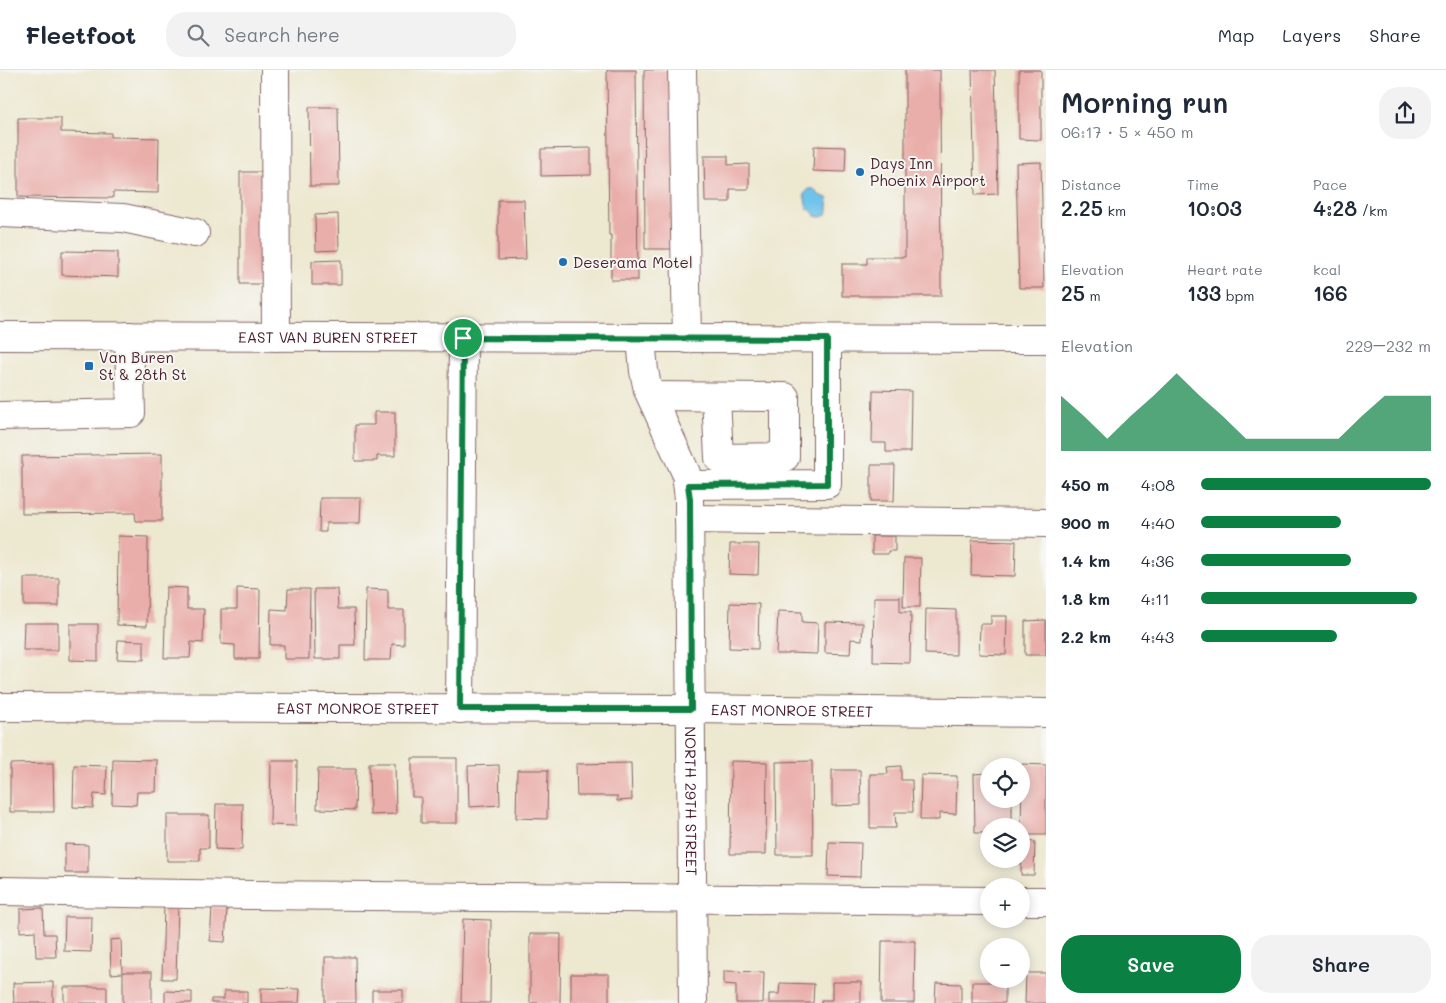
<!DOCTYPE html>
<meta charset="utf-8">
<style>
body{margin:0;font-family:Mali,sans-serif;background:#f2f2f3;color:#1f2937;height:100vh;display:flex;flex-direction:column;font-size:19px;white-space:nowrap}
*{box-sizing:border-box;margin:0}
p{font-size:16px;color:#747a83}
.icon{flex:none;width:28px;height:28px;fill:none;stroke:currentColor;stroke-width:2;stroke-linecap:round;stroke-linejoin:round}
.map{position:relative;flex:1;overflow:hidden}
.details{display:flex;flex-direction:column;background:#fff;width:400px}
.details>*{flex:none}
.tools{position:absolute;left:980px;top:688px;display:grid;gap:10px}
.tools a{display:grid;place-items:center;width:50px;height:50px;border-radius:50%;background:#fff;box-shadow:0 2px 12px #0003;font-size:25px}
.pin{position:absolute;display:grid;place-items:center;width:42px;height:42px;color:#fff;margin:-21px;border:2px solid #fff;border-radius:50%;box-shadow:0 1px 5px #0007}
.round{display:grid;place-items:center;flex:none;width:52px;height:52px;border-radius:20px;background:#f2f2f3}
.overview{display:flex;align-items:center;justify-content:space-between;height:85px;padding:0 15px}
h1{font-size:28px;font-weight:600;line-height:38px}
.figures{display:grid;grid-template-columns:repeat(3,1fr);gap:8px;height:85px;padding:5px 15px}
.figures div{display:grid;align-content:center}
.figures b{font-size:21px;font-weight:600}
.figures small{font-size:14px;font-weight:400}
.figures p{font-size:14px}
.chart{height:140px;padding:10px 15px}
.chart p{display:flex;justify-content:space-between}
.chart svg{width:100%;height:90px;margin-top:5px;fill:#0b8043;opacity:.7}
.cta{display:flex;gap:10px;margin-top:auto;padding:10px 15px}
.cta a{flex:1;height:58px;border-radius:20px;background:#0b8043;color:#fff;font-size:20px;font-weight:600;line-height:58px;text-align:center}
.cta a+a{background:#f2f2f3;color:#1f2937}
ul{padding:0 15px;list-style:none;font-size:16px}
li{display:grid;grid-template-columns:80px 60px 1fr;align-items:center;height:38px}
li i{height:12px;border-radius:6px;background:#0b8043}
header{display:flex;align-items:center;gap:30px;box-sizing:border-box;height:70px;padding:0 25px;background:#fff;border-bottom:1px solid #e0e1e3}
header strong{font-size:24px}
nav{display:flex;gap:28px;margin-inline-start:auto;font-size:18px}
.search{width:350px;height:45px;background:#f2f2f3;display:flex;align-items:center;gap:12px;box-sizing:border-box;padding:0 18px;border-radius:20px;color:#747a83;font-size:19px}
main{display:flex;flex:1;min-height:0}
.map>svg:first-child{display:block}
</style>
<header>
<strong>Fleetfoot</strong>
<div class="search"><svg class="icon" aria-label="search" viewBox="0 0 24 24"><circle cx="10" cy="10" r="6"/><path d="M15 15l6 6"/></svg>Search here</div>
<nav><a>Map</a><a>Layers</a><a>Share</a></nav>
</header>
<main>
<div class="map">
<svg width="1046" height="933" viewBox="0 0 1046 933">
<rect width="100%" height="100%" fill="#f6f6f2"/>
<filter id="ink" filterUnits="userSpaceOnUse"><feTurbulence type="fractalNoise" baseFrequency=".02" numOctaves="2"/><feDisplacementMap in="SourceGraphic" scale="10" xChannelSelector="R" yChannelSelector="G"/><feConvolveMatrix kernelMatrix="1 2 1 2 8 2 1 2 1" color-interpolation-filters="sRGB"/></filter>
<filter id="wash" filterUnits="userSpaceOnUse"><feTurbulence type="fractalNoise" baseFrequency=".0096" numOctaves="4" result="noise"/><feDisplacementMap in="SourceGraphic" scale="20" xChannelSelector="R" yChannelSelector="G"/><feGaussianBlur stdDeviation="1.12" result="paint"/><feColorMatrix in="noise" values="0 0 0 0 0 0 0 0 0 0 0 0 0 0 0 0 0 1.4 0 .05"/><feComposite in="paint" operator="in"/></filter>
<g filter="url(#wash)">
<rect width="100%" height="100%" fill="#ede8d0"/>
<path fill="#6ec3eb" stroke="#5c718b" d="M809,119H814L819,125L827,128C830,138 828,150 816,146L811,140L807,138L804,124Z"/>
<g id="blocks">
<path fill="#eaaeaa" d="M607,0H636L638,210H611V165H609Z
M644,0H675V179H645Z
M905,0H940L941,226H842V194H867V187H905Z
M972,0H995L998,124L975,125Z
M1019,0H1041V70L1019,69Z
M309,37H338L339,116H310Z
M18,48H61V62L111,63V67L159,68L158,123L113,122V128L18,127Z
M814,76L846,77L845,102L813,101Z
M591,78V105L541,106V79Z
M704,86H728V95L749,94V119H730V132H705Z
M1041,92L1044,218H1019L1016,93Z
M240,102H264L265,214H240Z
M498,130H524L526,189L498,190Z
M338,144L339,180L316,181L315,145Z
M62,181L118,182V207L62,205Z
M341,190V215H312V191Z
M873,320L911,321L910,382H886V373H872Z
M374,342H395V386H377V391H355V355H374Z
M162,384V451H136L135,443L22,444V386Z
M871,395H895L894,431H871Z
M320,428H361L360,453H326V462H319Z
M118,466L148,467L147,556L117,555Z
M872,466H895V481H888V484H872Z
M972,470L1016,471L1015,506L971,505Z
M730,474H759L758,505L729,504Z
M904,488H921L920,537H903Z
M24,508H59V536H24Z
M166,517L187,518V539H204L203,573L191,572L190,588H164Z
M237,518L260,519L259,589H235V575L221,574V539H237Z
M288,519H310L309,589H284V575H270L271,539L287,540Z
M314,519H337L338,539H354L355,575H340V589H315Z
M366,519L388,520V540H404V575L392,574L391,590H365Z
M874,527H900V542H911L910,593L873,592Z
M730,533L759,534L758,579L729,578Z
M926,539L956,540V585L925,584Z
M778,541L802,542V552L818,553L817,584L789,583V584H776Z
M991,546H1007L1006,585L979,584L980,554H991Z
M1046,550V585H1025V551Z
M825,552L863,553L862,570L851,569L850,584L825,583Z
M24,553H58V580H23Z
M70,554H98V591L70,590Z
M118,570L144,571V590L117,589Z
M412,688H457V753H421V727H412Z
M113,689L157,690L156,722H137L136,735L112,734Z
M271,691H297L296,756L270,755Z
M731,691L767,692L766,784H730Z
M812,691L813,785H777L776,692Z
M53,693L54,742H10V694Z
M369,693H395L396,744L370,745Z
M631,693L632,730L617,731V726H577L576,694Z
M1022,694L1046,695V765H1021Z
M74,695L107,696L106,725L94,724L93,738L73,737Z
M499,695L500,735L469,737L468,696Z
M901,696V710H912L913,742H895L896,758H870V704H888L887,697Z
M318,699H356L355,740L317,739Z
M517,700H548L547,749L516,748Z
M832,700H860L861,735L832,736Z
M989,703V729H1012V756H989V763H975L974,704Z
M921,705L957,706L956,744L939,743V750H920Z
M216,734H243L242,780L215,779Z
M167,745H209V778H200V791H167Z
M1022,771L1035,772L1034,805H1021Z
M829,772L861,773L860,807L828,806Z
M65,774L88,775V803H65Z
M164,835H178L176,909H162Z
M212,837L227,838L225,872L210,871Z
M43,838L44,864H55L56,887H36L35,861L20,862V839Z
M65,847H92L91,882L64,881Z
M463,849L491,850L490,933H461Z
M530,864H561L560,933H530Z
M121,869L122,903L111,904L110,870Z
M882,871H915L914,933H881Z
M325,887H355L356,933H325Z
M724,901L764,902L763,933H736V915L724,914Z
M123,902H152V933H123Z
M1026,903H1046V933H1025Z
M571,904H609V933H571Z
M53,912V933H14L13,913Z
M832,912H861V933H821V930H832Z
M972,912H1005V933H972Z
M780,913L814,914L813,933H769V924H779Z
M936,913L961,914V933H935Z
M64,917H107V933H64Z
M261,918L300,919L299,933H261Z
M372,920H403V933H372Z
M165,921L192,922V933H165Z
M224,921H247V933H211V929H224Z"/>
</g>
</g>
<g filter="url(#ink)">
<use href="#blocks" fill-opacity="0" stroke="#836565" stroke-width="1"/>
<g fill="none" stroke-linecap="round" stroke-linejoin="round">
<defs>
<g id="minor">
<path d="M275,0L276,267"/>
<path d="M682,0L687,269"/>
<path d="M0,143L123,148L195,163"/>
<path id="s1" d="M641,269L644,301L648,320L686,403L689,429L693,933"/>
<path d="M651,326L785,327V387L719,388L716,327"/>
<path d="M0,346L131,343L129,266"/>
<path d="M688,415L827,414V269"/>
<path d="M689,449L1046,453"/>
<path id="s2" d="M0,637L691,639L1046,643"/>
<path d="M460,639L463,268"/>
<path d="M0,821L250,825L989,831"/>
<path d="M1021,831H1046"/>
</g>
<g id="major">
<path id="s3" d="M0,266L1046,269"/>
</g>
</defs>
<use href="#minor" stroke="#836565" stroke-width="30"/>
<use href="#major" stroke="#836565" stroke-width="30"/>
<use href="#minor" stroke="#fff" stroke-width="28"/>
<use href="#major" stroke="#fff" stroke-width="28"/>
</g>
</g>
<g fill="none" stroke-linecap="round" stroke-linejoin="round" filter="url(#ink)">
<defs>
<path id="route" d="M463,268L827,269V414L688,415L690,429L691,639H460Z"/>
</defs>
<use href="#route" stroke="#fff" stroke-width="10"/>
<use href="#route" stroke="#0b8043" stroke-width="6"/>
</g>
<g fill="#1f6fb2" stroke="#f6f6f2" stroke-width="2">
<circle cx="860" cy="102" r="5"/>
<circle cx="563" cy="192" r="5"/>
<rect x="84" y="291" width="10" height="10" rx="2.5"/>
</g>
<g text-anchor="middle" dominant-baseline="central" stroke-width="4" stroke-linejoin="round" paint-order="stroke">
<g font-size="15" fill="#4a1f2b" stroke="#f6f6f2" text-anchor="start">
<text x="870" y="93">Days Inn<tspan x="870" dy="17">Phoenix Airport</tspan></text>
<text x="573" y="192">Deserama Motel</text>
<text x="99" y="287">Van Buren<tspan x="99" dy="17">St &amp; 28th St</tspan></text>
</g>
<g font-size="15" fill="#4a1f2b" stroke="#f6f6f2">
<text stroke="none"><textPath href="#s3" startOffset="328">EAST VAN BUREN STREET</textPath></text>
<text stroke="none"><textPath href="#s2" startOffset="358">EAST MONROE STREET</textPath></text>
<text stroke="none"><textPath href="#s2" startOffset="792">EAST MONROE STREET</textPath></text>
<text stroke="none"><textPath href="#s1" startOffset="471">NORTH 29TH STREET</textPath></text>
</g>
</g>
</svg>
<div class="tools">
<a><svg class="icon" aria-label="locate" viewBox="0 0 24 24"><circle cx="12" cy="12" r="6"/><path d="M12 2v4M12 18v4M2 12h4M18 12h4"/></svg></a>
<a><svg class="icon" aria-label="layers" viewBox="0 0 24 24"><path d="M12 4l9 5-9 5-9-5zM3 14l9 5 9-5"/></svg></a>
<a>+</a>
<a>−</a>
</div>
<div class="pin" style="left:463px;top:268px;background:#1e9e55"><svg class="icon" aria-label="arrive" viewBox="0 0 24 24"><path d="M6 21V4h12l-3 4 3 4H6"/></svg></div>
</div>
<section class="details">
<div class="overview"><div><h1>Morning run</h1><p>06:17 · 5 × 450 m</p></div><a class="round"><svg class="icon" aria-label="share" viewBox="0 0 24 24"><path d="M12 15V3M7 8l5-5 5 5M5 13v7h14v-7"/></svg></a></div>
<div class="figures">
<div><p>Distance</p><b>2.25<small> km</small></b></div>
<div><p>Time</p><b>10:03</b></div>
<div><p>Pace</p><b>4:28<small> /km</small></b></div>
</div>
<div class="figures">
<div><p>Elevation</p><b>25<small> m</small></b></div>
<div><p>Heart rate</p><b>133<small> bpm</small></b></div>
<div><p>kcal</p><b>166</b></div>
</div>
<div class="chart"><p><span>Elevation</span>229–232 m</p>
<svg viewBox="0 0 160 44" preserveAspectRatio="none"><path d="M0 44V17L10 27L20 38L30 27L40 17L50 6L60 17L70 27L80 38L90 38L100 38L110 38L120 38L130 27L140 17L150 17L160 17V44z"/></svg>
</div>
<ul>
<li><b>450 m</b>4:08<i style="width:100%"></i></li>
<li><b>900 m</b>4:40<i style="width:61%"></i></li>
<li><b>1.4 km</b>4:36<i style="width:65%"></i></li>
<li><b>1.8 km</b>4:11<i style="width:94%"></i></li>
<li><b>2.2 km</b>4:43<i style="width:59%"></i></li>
</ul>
<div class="cta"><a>Save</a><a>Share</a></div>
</section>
</main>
